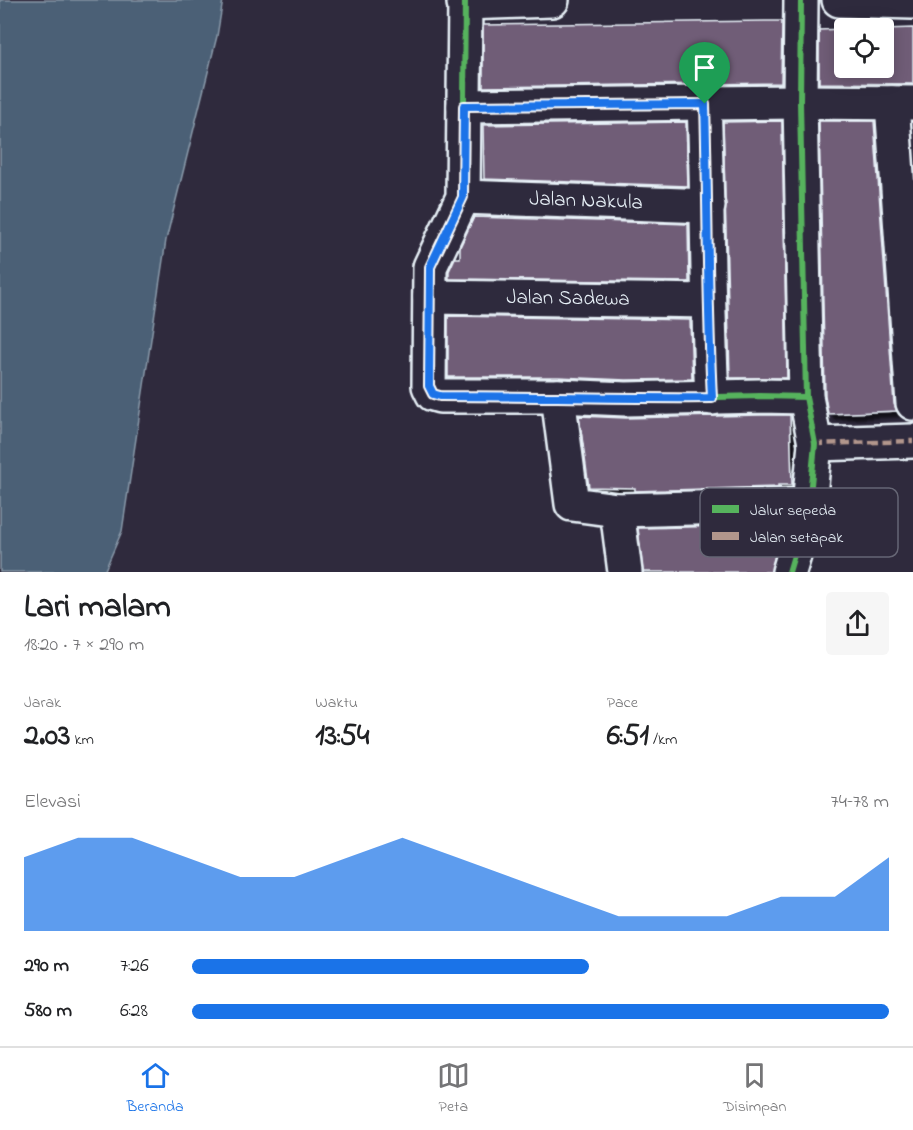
<!DOCTYPE html>
<html lang="id">
<meta charset="utf-8">
<style>
body{margin:0;font-family:"Indie Flower",sans-serif;background:#f6f6f6;color:#202124;height:100vh;display:flex;flex-direction:column;font-size:22px;white-space:nowrap}
*{box-sizing:border-box;margin:0}
p{font-size:20px;color:#757577}
.icon{flex:none;width:33px;height:33px;fill:none;stroke:currentColor;stroke-width:2;stroke-linecap:round;stroke-linejoin:round}
.map{position:relative;height:572px;overflow:hidden}
.drawer{display:flex;flex-direction:column;background:#fff;flex:1}
.drawer>*{flex:none}
.buttons{position:absolute;left:834px;top:18px;display:grid;gap:12px}
.buttons a{display:grid;place-items:center;width:60px;height:60px;border-radius:6px;background:#fff;box-shadow:0 3px 15px #0003;font-size:30px}
.pin{position:absolute;display:grid;place-items:center;width:51px;height:51px;color:#fff;margin:-62px -26px;border-radius:50% 50% 50% 0;rotate:-45deg;box-shadow:0 0 6px #0007}
.pin .icon{rotate:45deg}
.round{display:grid;place-items:center;flex:none;width:63px;height:63px;border-radius:6px;background:#f6f6f6}
.overview{display:flex;align-items:center;justify-content:space-between;height:102px;padding:0 24px}
h1{font-size:33px;font-weight:800;line-height:45px}
.stats{display:grid;grid-template-columns:repeat(3,1fr);gap:9px;height:102px;padding:6px 24px}
.stats div{display:grid;align-content:center}
.stats b{font-size:30px;font-weight:800}
.stats small{font-size:16px;font-weight:400}
.stats p{font-size:16px}
.chart{height:168px;padding:12px 24px}
.chart p{display:flex;justify-content:space-between}
.chart svg{width:100%;height:108px;margin-top:6px;fill:#1a73e8;opacity:.7}
ul{padding:0 24px;list-style:none;font-size:20px}
li{display:grid;grid-template-columns:96px 72px 1fr;align-items:center;height:45px}
li i{height:15px;border-radius:8px;background:#1a73e8}
.menu{display:flex;justify-content:space-around;align-items:center;height:84px;border-top:2px solid #e0e0e0;background:#fff;font-size:16px;color:#757577}
.menu a{display:grid;justify-items:center;gap:3px}
.menu .selected{color:#1a73e8}
.map>svg:first-child{display:block}
</style>
<div class="map">
<svg width="913" height="572" viewBox="0 0 913 572">
<defs>
<filter id="shadow"><feDropShadow dx="5.5" dy="5.5" stdDeviation="1.5" flood-color="#0009"/></filter>
</defs>
<rect width="100%" height="100%" fill="#2f2a3d"/>
<filter id="ink" filterUnits="userSpaceOnUse"><feTurbulence type="fractalNoise" baseFrequency=".0167" numOctaves="2"/><feDisplacementMap in="SourceGraphic" scale="12" xChannelSelector="R" yChannelSelector="G"/><feConvolveMatrix kernelMatrix="1 2 1 2 8 2 1 2 1" color-interpolation-filters="sRGB"/></filter>
<g filter="url(#ink)">
<path fill="#4b6076" stroke="#8a9aaa" stroke-width="1.5" d="M0,0H223L217,36L166,240L122,531L104,572H0Z"/>
<path fill="#6f5d77" stroke="#e8f1f8" stroke-width="1.5" filter="url(#shadow)" d="M765,21H782L781,83L483,87V25Z
M913,28V84L819,83V30L844,29V70H884V29Z
M782,121L787,378H730L723,122Z
M819,121H874L894,404L897,411L828,414L825,395Z
M686,122L688,186L484,179L483,125Z
M474,217L688,224L689,282L449,279V271L455,258H460V247Z
M448,316L690,320L692,379L626,380L558,377H448Z
M760,415H790L792,485H778V487L635,491V488L589,487L579,416L626,418Z
M778,525V543L771,572H643L638,528Z"/>
<g fill="none" stroke-linecap="round" stroke-linejoin="round">
<defs>
<g id="minor">
<path d="M465,0L463,197L430,267L429,386L433,394L440,396H558L626,399L760,396L806,397"/>
<path d="M839,0L913,2"/>
<path d="M464,3L552,0"/>
<path d="M704,103C708,202 707,299 712,398"/>
<path d="M892,103L913,403"/>
<path d="M464,106L800,102L913,103"/>
<path id="s1" d="M463,197L708,206"/>
<path id="s2" d="M430,297L708,301"/>
<path d="M558,396L572,504L617,510L809,505"/>
<path d="M815,444L913,441"/>
<path d="M617,510L625,572"/>
<path d="M789,572L809,505L815,444L806,397L800,102L801,0"/>
</g>
</defs>
<use href="#minor" stroke="#e8f1f8" stroke-width="38"/>
<use href="#minor" stroke="#2f2a3d" stroke-width="33"/>
<path stroke="#b2968c" stroke-width="4.5" stroke-dasharray="9 4.5" stroke-linecap="butt" d="M815,444L913,441"/>
<defs>
<path id="cycleway" d="M465,0L463,197L430,267L429,386L433,394L440,396H558L626,399L760,396L806,397
M789,572L809,505L815,444L806,397L800,102L801,0"/>
</defs>
<use href="#cycleway" stroke="#2f2a3d" stroke-width="10"/>
<use href="#cycleway" stroke="#56b35d" stroke-width="6"/>
</g>
</g>
<g fill="none" stroke-linecap="round" stroke-linejoin="round" filter="url(#ink)">
<defs>
<path id="route" d="M705,104C708,202 707,299 712,398C621,399 531,396 440,396L433,394L429,386L430,267L463,197L464,106Z"/>
</defs>
<use href="#route" stroke="#fff" stroke-width="12"/>
<use href="#route" stroke="#1a73e8" stroke-width="8"/>
</g>
<g text-anchor="middle" dominant-baseline="central" stroke-width="5" stroke-linejoin="round" paint-order="stroke">
<g font-size="21" fill="#e8f1f8" stroke="#2f2a3d">
<text stroke="none"><textPath href="#s1" startOffset="123">Jalan Nakula</textPath></text>
<text stroke="none"><textPath href="#s2" startOffset="138">Jalan Sadewa</textPath></text>
</g>
</g>
<rect x="700" y="488" width="198" height="69" rx="9" fill="#2f2a3d" stroke="#666675" stroke-width="1.5"/>
<rect x="712" y="505" width="27" height="8" fill="#56b35d"/>
<rect x="712" y="532" width="27" height="8" fill="#b2968c"/>
<g font-size="16" fill="#e8f1f8">
<text x="750" y="515">Jalur sepeda</text>
<text x="750" y="542">Jalan setapak</text>
</g>
</svg>
<div class="buttons">
<a><svg class="icon" aria-label="locate" viewBox="0 0 24 24"><circle cx="12" cy="12" r="6"/><path d="M12 2v4M12 18v4M2 12h4M18 12h4"/></svg></a>
</div>
<div class="pin" style="left:705px;top:104px;background:#1e9e55"><svg class="icon" aria-label="arrive" viewBox="0 0 24 24"><path d="M6 21V4h12l-3 4 3 4H6"/></svg></div>
</div>
<section class="drawer">
<div class="overview"><div><h1>Lari malam</h1><p>18:20 · 7 × 290 m</p></div><a class="round"><svg class="icon" aria-label="share" viewBox="0 0 24 24"><path d="M12 15V3M7 8l5-5 5 5M5 13v7h14v-7"/></svg></a></div>
<div class="stats">
<div><p>Jarak</p><b>2.03<small> km</small></b></div>
<div><p>Waktu</p><b>13:54</b></div>
<div><p>Pace</p><b>6:51<small> /km</small></b></div>
</div>
<div class="chart"><p><span>Elevasi</span>74–78 m</p>
<svg viewBox="0 0 160 44" preserveAspectRatio="none"><path d="M0 44V14L10 6L20 6L30 14L40 22L50 22L60 14L70 6L80 14L90 22L100 30L110 38L120 38L130 38L140 30L150 30L160 14V44z"/></svg>
</div>
<ul>
<li><b>290 m</b>7:26<i style="width:57%"></i></li>
<li><b>580 m</b>6:28<i style="width:100%"></i></li>
</ul>
</section>
<nav class="menu">
<a class="selected"><svg class="icon" aria-label="home" viewBox="0 0 24 24"><path d="M3 11l9-7 9 7M6 9v11h12V9"/></svg>Beranda</a>
<a><svg class="icon" aria-label="map" viewBox="0 0 24 24"><path d="M3 6l6-2 6 2 6-2v14l-6 2-6-2-6 2zM9 4v14M15 6v14"/></svg>Peta</a>
<a><svg class="icon" aria-label="saved" viewBox="0 0 24 24"><path d="M7 4h10v16l-5-4-5 4z"/></svg>Disimpan</a>
</nav>
